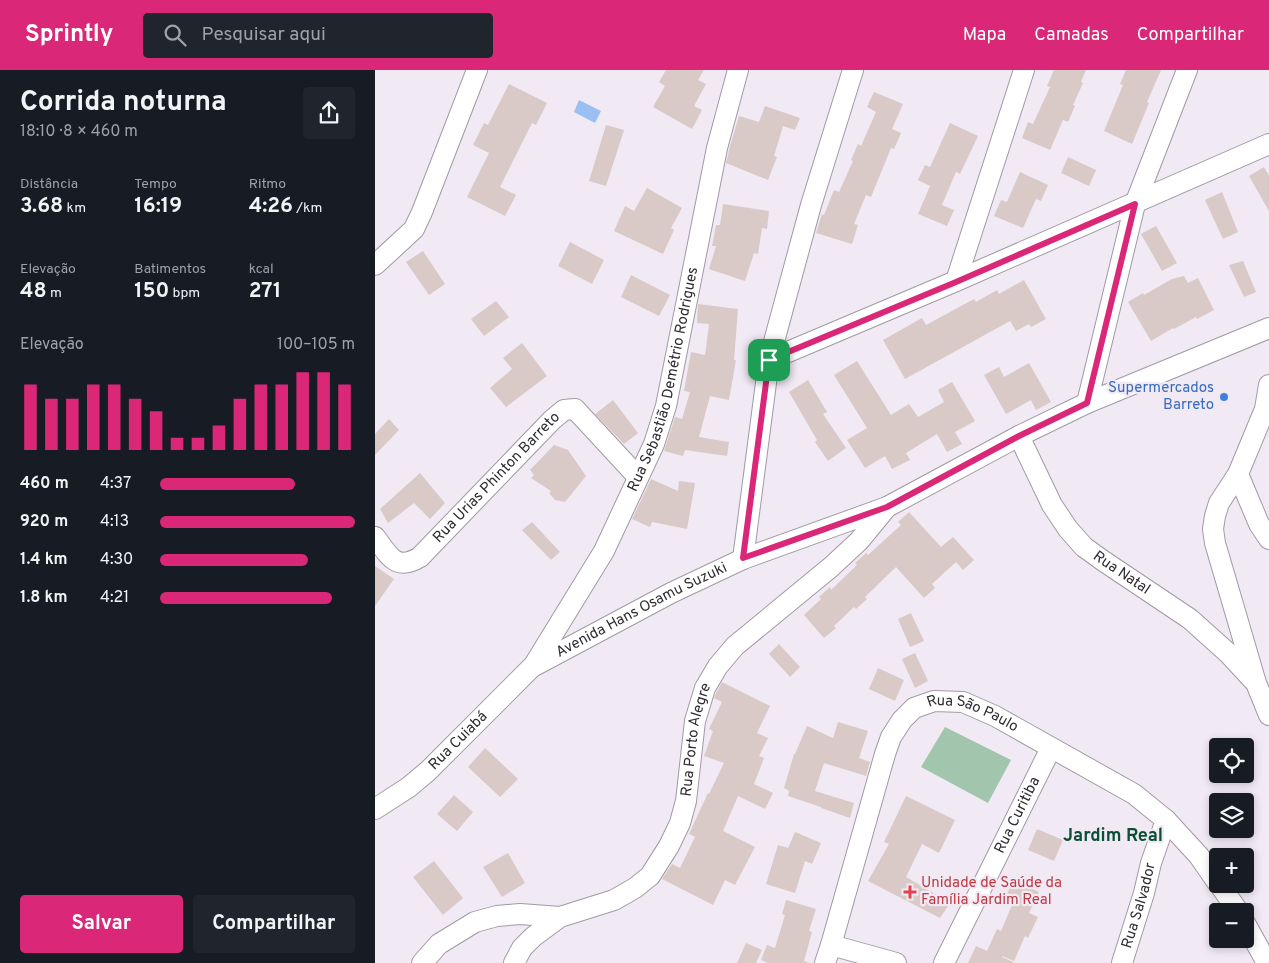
<!DOCTYPE html>
<html lang="pt">
<meta charset="utf-8">
<style>
body{margin:0;font-family:Overpass,sans-serif;background:#20242c;color:#f1f3f6;height:100vh;display:flex;flex-direction:column;font-size:19px;white-space:nowrap}
*{box-sizing:border-box;margin:0}
p{font-size:16px;color:#9ea1a6}
.icon{flex:none;width:28px;height:28px;fill:none;stroke:currentColor;stroke-width:2;stroke-linecap:round;stroke-linejoin:round}
.map{position:relative;flex:1;overflow:hidden}
.side{display:flex;flex-direction:column;background:#171b24;width:375px}
.side>*{flex:none}
.fabs{position:absolute;left:834px;top:668px;display:grid;gap:10px}
.fabs a{display:grid;place-items:center;width:45px;height:45px;border-radius:5px;background:#171b24;box-shadow:0 2px 8px #0003;font-size:25px}
.pin{position:absolute;display:grid;place-items:center;width:42px;height:42px;color:#fff;margin:-21px;border-radius:10px;box-shadow:0 2px 8px #0006}
.round{display:grid;place-items:center;flex:none;width:52px;height:52px;border-radius:5px;background:#20242c}
.summary{display:flex;align-items:center;justify-content:space-between;height:85px;padding:0 20px}
h1{font-size:28px;font-weight:700;line-height:38px}
.stats{display:grid;grid-template-columns:repeat(3,1fr);gap:8px;height:85px;padding:5px 20px}
.stats div{display:grid;align-content:center}
.stats b{font-size:21px;font-weight:700}
.stats small{font-size:14px;font-weight:400}
.stats p{font-size:14px}
.chart{height:140px;padding:10px 20px}
.chart p{display:flex;justify-content:space-between}
.chart svg{width:100%;height:90px;margin-top:5px;stroke:#db2777;stroke-width:6}
.cta{display:flex;gap:10px;margin-top:auto;padding:10px 20px}
.cta a{flex:1;height:58px;border-radius:5px;background:#db2777;color:#fff;font-size:20px;font-weight:700;line-height:58px;text-align:center}
.cta a+a{background:#20242c;color:#f1f3f6}
ul{padding:0 20px;list-style:none;font-size:16px}
li{display:grid;grid-template-columns:80px 60px 1fr;align-items:center;height:38px}
li i{height:12px;border-radius:6px;background:#db2777}
header{display:flex;align-items:center;gap:30px;box-sizing:border-box;height:70px;padding:0 25px;background:#db2777;color:#fff}
header strong{font-size:24px}
nav{display:flex;gap:28px;margin-inline-start:auto;font-size:18px}
.search{width:350px;height:45px;background:#20242c;display:flex;align-items:center;gap:12px;box-sizing:border-box;padding:0 18px;border-radius:5px;color:#9ea1a6;font-size:19px}
main{display:flex;flex:1;min-height:0}
.map>svg:first-child{display:block}
</style>
<header>
<strong>Sprintly</strong>
<div class="search"><svg class="icon" aria-label="search" viewBox="0 0 24 24"><circle cx="10" cy="10" r="6"/><path d="M15 15l6 6"/></svg>Pesquisar aqui</div>
<nav><a>Mapa</a><a>Camadas</a><a>Compartilhar</a></nav>
</header>
<main>
<section class="side">
<div class="summary"><div><h1>Corrida noturna</h1><p>18:10 · 8 × 460 m</p></div><a class="round"><svg class="icon" aria-label="share" viewBox="0 0 24 24"><path d="M12 15V3M7 8l5-5 5 5M5 13v7h14v-7"/></svg></a></div>
<div class="stats">
<div><p>Distância</p><b>3.68<small> km</small></b></div>
<div><p>Tempo</p><b>16:19</b></div>
<div><p>Ritmo</p><b>4:26<small> /km</small></b></div>
</div>
<div class="stats">
<div><p>Elevação</p><b>48<small> m</small></b></div>
<div><p>Batimentos</p><b>150<small> bpm</small></b></div>
<div><p>kcal</p><b>271</b></div>
</div>
<div class="chart"><p><span>Elevação</span>100–105 m</p>
<svg viewBox="0 0 160 44" preserveAspectRatio="none"><path d="M5 44V12M15 44V19M25 44V19M35 44V12M45 44V12M55 44V19M65 44V25M75 44V38M85 44V38M95 44V32M105 44V19M115 44V12M125 44V12M135 44V6M145 44V6M155 44V12"/></svg>
</div>
<ul>
<li><b>460 m</b>4:37<i style="width:69%"></i></li>
<li><b>920 m</b>4:13<i style="width:100%"></i></li>
<li><b>1.4 km</b>4:30<i style="width:76%"></i></li>
<li><b>1.8 km</b>4:21<i style="width:88%"></i></li>
</ul>
<div class="cta"><a>Salvar</a><a>Compartilhar</a></div>
</section>
<div class="map">
<svg width="894" height="893" viewBox="0 0 894 893">
<rect width="100%" height="100%" fill="#f1e9f4"/>
<path fill="#a2c6ad" d="M570,657L636,690L613,733L546,697Z"/>
<path fill="#9abff2" d="M204,30L226,41L220,53L199,42Z"/>
<path fill="#d9cac7" d="M291,0H329L323,10L331,14L319,36L327,40L317,59L278,37L290,16L284,12Z
M679,0H711L706,12L708,13L698,35L700,36L693,52L688,50L675,80L647,68L653,52L658,54L675,17L672,16Z
M751,0H786L772,32L774,33L757,74L729,61L748,15L745,14Z
M134,14L172,33L161,55L157,53L125,117L141,125L130,146L92,127L114,83L98,75L109,53L113,55Z
M499,22L528,34L517,59L526,63L519,79L516,78L496,127L491,125L479,154L483,155L477,174L441,163L447,144L449,145L459,120L464,122L478,91L476,90L483,74L486,76L501,42L492,37Z
M390,36L425,48L420,60L408,56L399,86L402,87L393,110L351,93L355,76L364,46L384,52Z
M575,53L603,66L585,104L581,102L567,135L579,140L572,156L543,144L555,116L543,110L550,95L555,97Z
M231,55L249,60L231,116L214,111Z
M693,87L721,100L714,116L686,103Z
M889,97L894,106V141L874,106Z
M645,102L673,115L666,131L661,129L648,158L619,146L626,130L632,132Z
M272,118L307,138L296,158L299,160L288,184L239,161L250,136L259,141Z
M847,122L863,162L848,169L830,130Z
M348,134L394,141L392,159L387,158L383,184L379,183L370,211L334,199L341,176H337L341,155H345Z
M781,156L802,193L787,201L766,164Z
M195,172L229,190L217,214L183,196Z
M48,181L70,214L54,225L31,192Z
M868,191L881,222L869,227L854,195Z
M256,205L295,225L284,246L246,227Z
M809,206L813,213L823,208L839,240L822,249L821,247L799,259L798,258L776,271L753,232L768,223L769,225L797,209Z
M649,210L671,249L656,257L654,254L641,261L635,251L530,309L508,270L547,248L551,255L599,229L601,232L622,220L624,224Z
M121,231L134,247L109,266L96,249Z
M323,234L363,239L359,290H361L354,330L335,326L324,367L354,372L352,386L310,380L308,386L289,381L300,347L307,349L315,322L309,321L316,282L330,285L334,254L322,253Z
M147,273L172,306L131,337L115,318L137,299L128,288Z
M482,291L516,345L534,334L543,347L569,332L563,320L577,312L600,351L580,362L587,374L572,382L562,364L531,383L535,390L517,399L510,386L490,398L472,370L492,358L459,305Z
M654,293L676,332L661,340L656,330L631,344L609,305L624,297L629,307Z
M433,310L452,342L448,344L471,378L453,391L440,372L442,370L414,322Z
M238,330L263,363L249,374L220,344Z
M14,349L24,360L0,385V364Z
M179,375L193,380L211,406L190,432L180,430L174,423L176,421L156,408L159,405L155,400Z
M45,403L70,433L55,449L39,433L13,453L5,439Z
M276,409L303,421L304,411L320,413L312,459L277,452L275,457L257,449Z
M534,442L566,477L578,467L599,490L588,500L581,492L557,514L560,518L549,528L521,497L490,527L492,529L481,539L479,537L459,556L461,558L449,568L429,545L446,529L444,527L455,517L456,520L482,495L480,493L491,483L493,485L526,455L523,452Z
M157,452L185,482L176,490L147,460Z
M0,496L19,509L0,536Z
M536,543L549,571L535,577L523,549Z
M404,574L425,597L415,607L394,584Z
M540,583L553,611L540,618L527,589Z
M503,598L529,610L520,631L494,619Z
M347,612L395,636L382,663L393,668L384,686L389,688L379,714L398,723L390,739L363,726L348,761L380,777L360,815L350,810L338,835L287,809L297,794L305,798L320,767L314,764L333,723L334,724L349,693L329,686L338,661L334,659L347,632L339,628L341,623Z
M463,652L493,661L484,688L495,692L491,706L449,693L440,721L479,733L475,748L446,738V737L413,726L414,721L409,718L419,684H420L432,656L458,668Z
M110,678L143,709L125,727L93,697Z
M79,725L98,742L82,761L62,744Z
M531,726L580,750L564,783L547,774L531,807L575,833L565,848L493,811L514,774L509,772Z
M662,759L688,770L679,791L653,780Z
M420,762L446,773L437,794L430,791L420,823L391,814L403,775L413,778Z
M133,783L150,813L127,827L108,797Z
M59,791L88,828L68,845L38,807Z
M638,810L664,822L654,843L663,847L653,868L650,866L639,891L627,886V887L640,893H593L601,876L612,881L622,859L626,861L637,835L629,831Z
M411,830L441,839L434,861L437,862L429,891L434,893H393L386,890L392,875L400,878L410,845L407,844Z
M371,873L387,880L381,893H362Z"/>
<g fill="none" stroke-linecap="round" stroke-linejoin="round">
<defs>
<g id="minor">
<path d="M0,195L39,159L47,142L102,0"/>
<path d="M581,211L649,0"/>
<path d="M394,290L581,211L894,74"/>
<path d="M894,315L890,339L863,404L844,433L840,446L838,459L840,473L881,613L894,645"/>
<path d="M712,333L760,134L812,0"/>
<path id="s1" d="M644,366L677,435L693,459L709,477L727,490L815,549L853,583L878,610"/>
<path d="M863,404L884,454L894,469"/>
<path id="s2" d="M0,467C14,485 20,502 45,487L177,350L189,340L200,339L262,406"/>
<path d="M368,489L394,290L436,135L478,0"/>
<path id="s3" d="M161,595L296,523L368,489L512,437L644,366L712,333L894,258"/>
<path id="s4" d="M0,739L34,717L53,701L159,595L229,481L279,374L291,336L342,78L363,0"/>
<path d="M844,814L863,841"/>
<path d="M870,853L892,893"/>
<path d="M456,875L521,893"/>
<path d="M47,893L64,874L100,852L122,846L145,844L185,847"/>
<path id="s5" d="M139,893L147,878L158,867L185,847L239,830L260,818L275,806L294,776L305,753L311,731L320,651L330,618L343,596L360,576L456,497L484,471L512,437"/>
<path id="s6" d="M450,893L456,875L510,684L516,667L527,650L539,638L559,631L588,632L620,646L759,724L791,750L824,786L842,812"/>
<path id="s7" d="M569,893L676,678"/>
<path id="s8" d="M747,893L769,823L776,793L791,750"/>
</g>
</defs>
<use href="#minor" stroke="#a19aa5" stroke-width="22"/>
<use href="#minor" stroke="#fff" stroke-width="20"/>
</g>
<g fill="none" stroke-linecap="round" stroke-linejoin="round">
<defs>
<path id="route" d="M760,134L712,333L644,366L512,437L368,488L394,290L581,212Z"/>
</defs>
<use href="#route" stroke="#fff" stroke-width="10"/>
<use href="#route" stroke="#db2777" stroke-width="6"/>
</g>
<circle fill="#3f7fe0" stroke="#f1e9f4" stroke-width="2" cx="849" cy="327" r="5"/>
<path fill="#e0444e" stroke="#f1e9f4" stroke-width="2" d="M532.5 814.5h5v5h5v5h-5v5h-5v-5h-5v-5h5z"/>
<g text-anchor="middle" dominant-baseline="central" stroke-width="4.5" stroke-linejoin="round" paint-order="stroke">
<g font-size="15" fill="#302d32" stroke="#f1e9f4">
<text stroke="none"><textPath href="#s4" startOffset="532">Rua Sebastião Demétrio Rodrigues</textPath></text>
<text stroke="none"><textPath href="#s2" startOffset="168">Rua Urias Phinton Barreto</textPath></text>
<text stroke="none"><textPath href="#s1" startOffset="175">Rua Natal</textPath></text>
<text stroke="none"><textPath href="#s3" startOffset="119">Avenida Hans Osamu Suzuki</textPath></text>
<text stroke="none"><textPath href="#s6" startOffset="335">Rua São Paulo</textPath></text>
<text stroke="none"><textPath href="#s4" startOffset="108">Rua Cuiabá</textPath></text>
<text stroke="none"><textPath href="#s5" startOffset="312">Rua Porto Alegre</textPath></text>
<text stroke="none"><textPath href="#s7" startOffset="165">Rua Curitiba</textPath></text>
<text stroke="none"><textPath href="#s8" startOffset="60">Rua Salvador</textPath></text>
</g>
<g font-size="15" fill="#366cbe" stroke="#f1e9f4" text-anchor="end">
<text x="839" y="318">Supermercados<tspan x="839" dy="17">Barreto</tspan></text>
</g>
<g font-size="15" fill="#be3a42" stroke="#f1e9f4" text-anchor="start">
<text x="546" y="813">Unidade de Saúde da<tspan x="546" dy="17">Família Jardim Real</tspan></text>
</g>
<g font-size="18" font-weight="bold" fill="#0b5036" stroke="#f1e9f4">
<text x="738" y="766">Jardim Real</text>
</g>
</g>
</svg>
<div class="fabs">
<a><svg class="icon" aria-label="locate" viewBox="0 0 24 24"><circle cx="12" cy="12" r="6"/><path d="M12 2v4M12 18v4M2 12h4M18 12h4"/></svg></a>
<a><svg class="icon" aria-label="layers" viewBox="0 0 24 24"><path d="M12 4l9 5-9 5-9-5zM3 14l9 5 9-5"/></svg></a>
<a>+</a>
<a>−</a>
</div>
<div class="pin" style="left:394px;top:290px;background:#1e9e55"><svg class="icon" aria-label="arrive" viewBox="0 0 24 24"><path d="M6 21V4h12l-3 4 3 4H6"/></svg></div>
</div>
</main>
